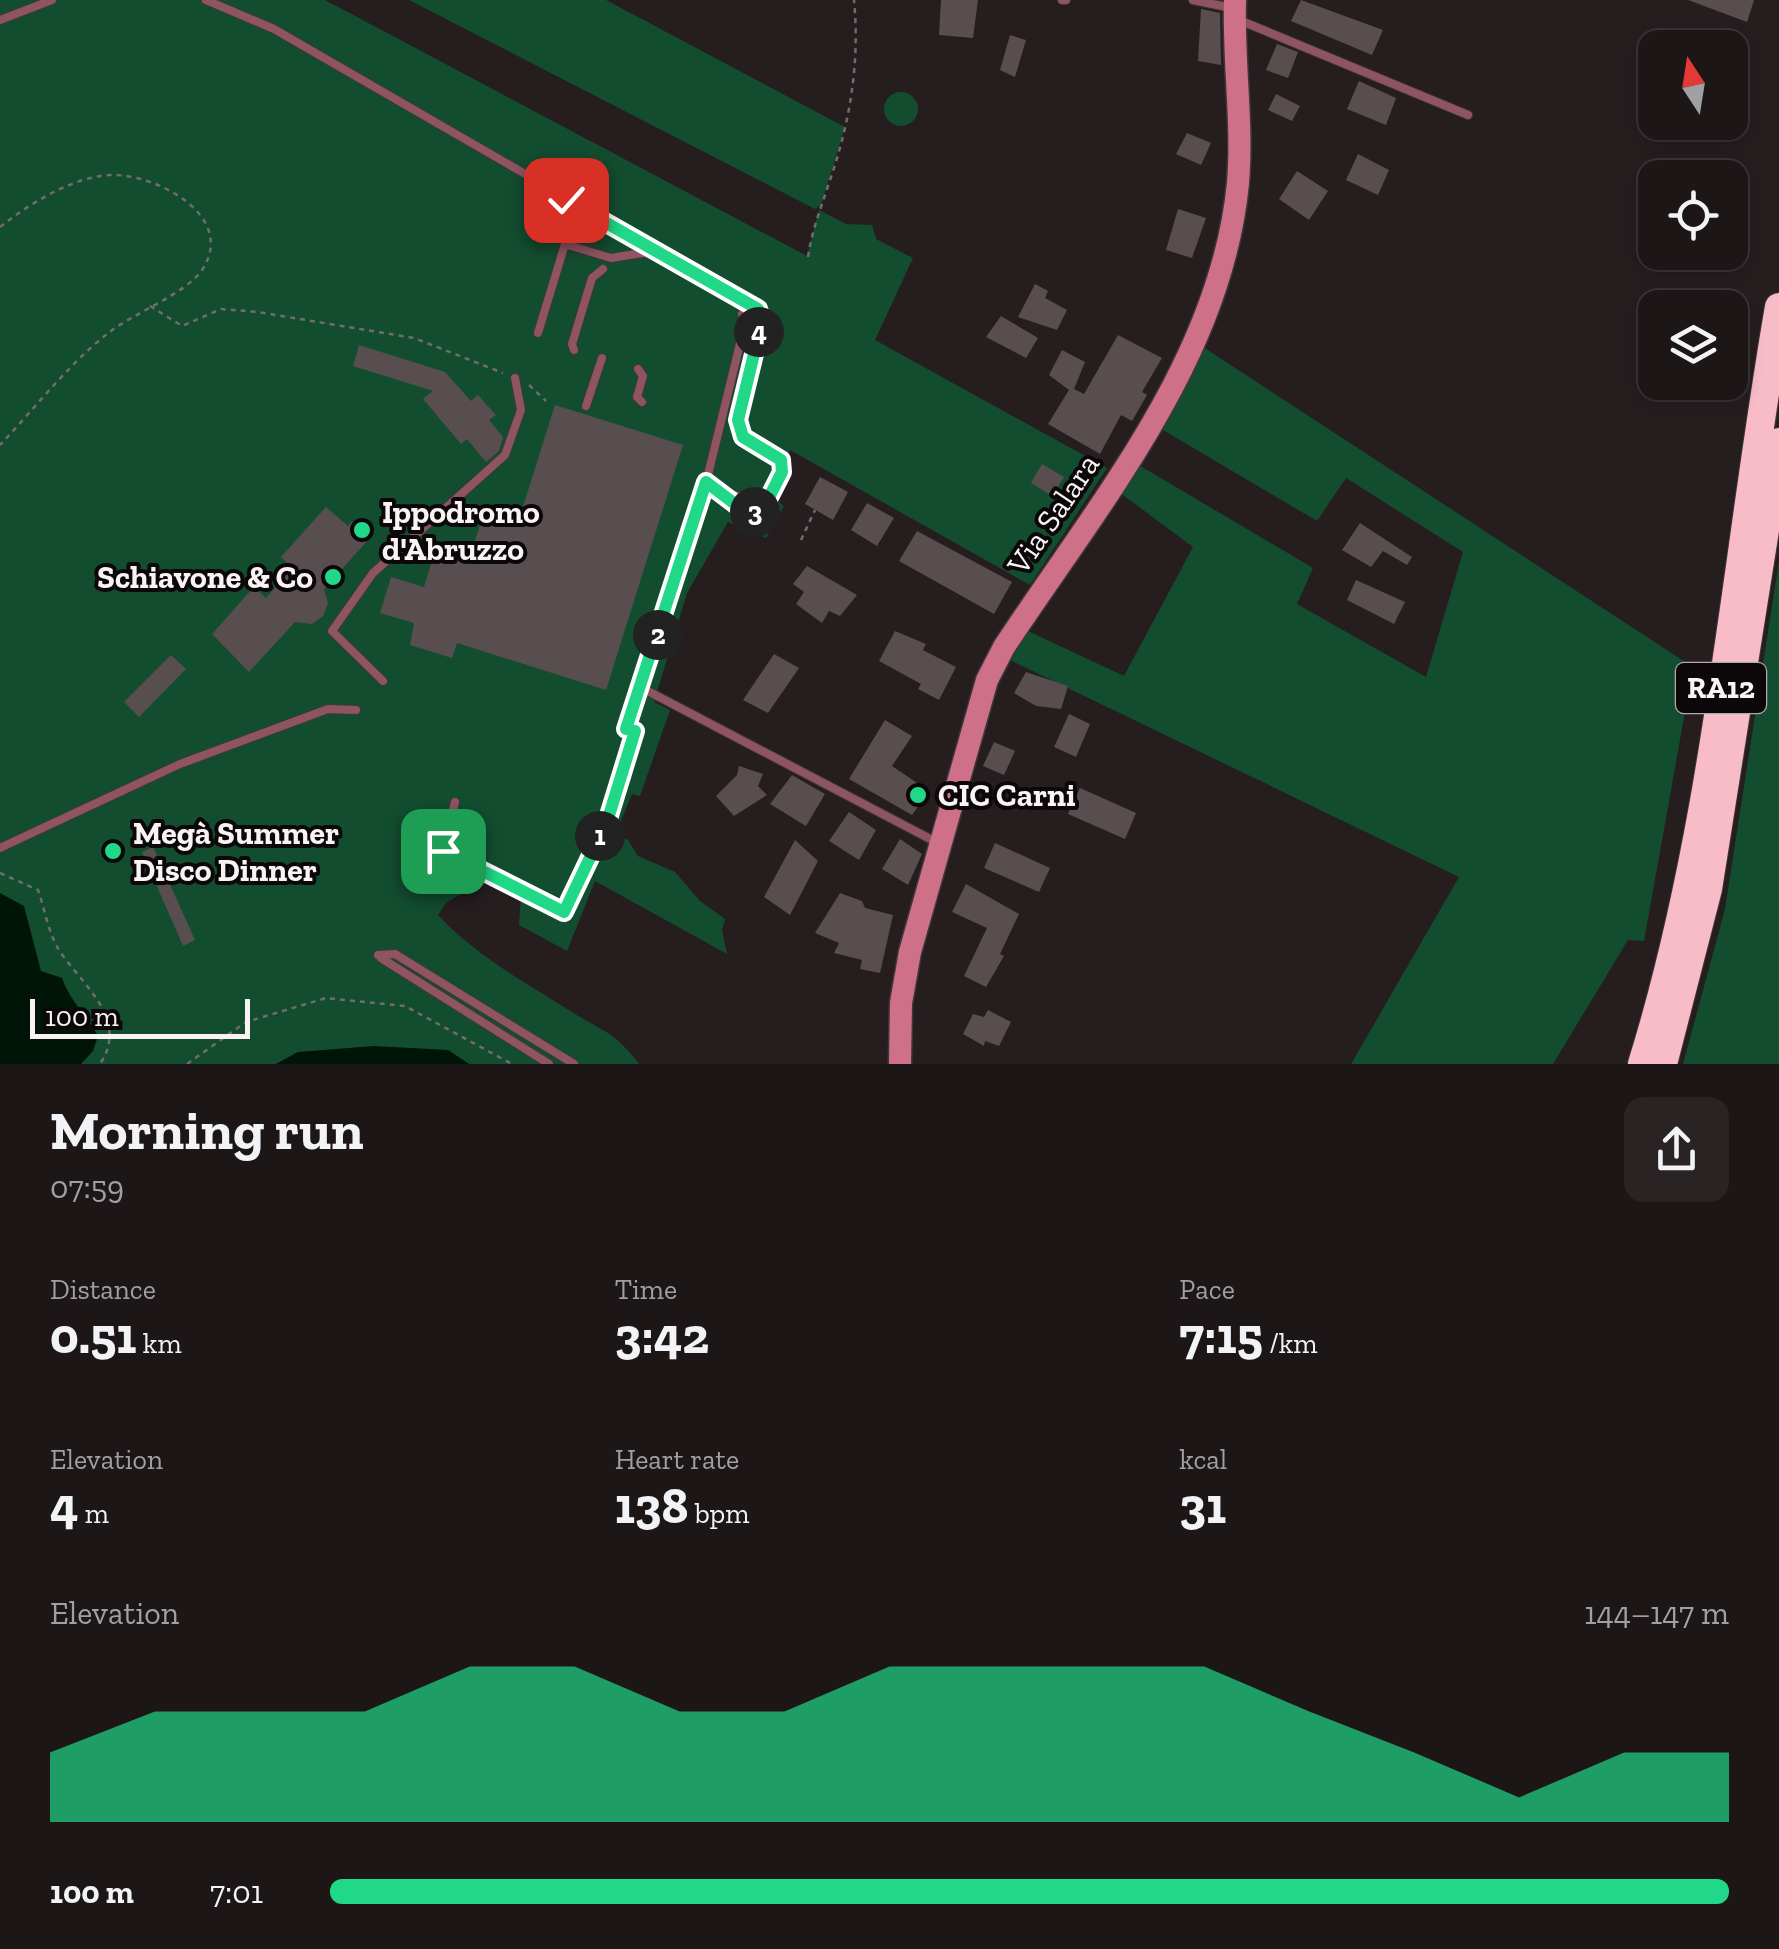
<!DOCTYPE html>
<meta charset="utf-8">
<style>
body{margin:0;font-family:"Zilla Slab",serif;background:#292324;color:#f1f3f6;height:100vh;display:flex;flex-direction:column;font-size:38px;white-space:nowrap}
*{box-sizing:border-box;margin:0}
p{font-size:32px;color:#a09fa1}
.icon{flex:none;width:55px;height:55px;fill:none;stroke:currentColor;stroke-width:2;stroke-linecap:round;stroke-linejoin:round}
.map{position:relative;height:1064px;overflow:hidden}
.drawer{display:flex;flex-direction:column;background:#1c1617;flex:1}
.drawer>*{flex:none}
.needle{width:65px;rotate:348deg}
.buttons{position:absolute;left:1638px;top:30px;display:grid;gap:20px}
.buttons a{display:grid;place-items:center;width:110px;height:110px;border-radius:20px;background:#1c1617;box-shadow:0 5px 15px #0003,0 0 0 2px #3a3536;font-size:50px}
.scale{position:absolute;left:30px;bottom:25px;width:220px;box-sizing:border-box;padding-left:10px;border:5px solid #f9f3f4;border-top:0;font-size:28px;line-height:35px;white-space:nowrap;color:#f9f3f4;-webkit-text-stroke:8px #0c0809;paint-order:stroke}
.pin{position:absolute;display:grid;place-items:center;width:85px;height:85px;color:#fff;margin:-42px;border-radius:20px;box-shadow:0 5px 15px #0006}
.km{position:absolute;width:50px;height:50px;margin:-25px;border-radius:50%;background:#222;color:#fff;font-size:28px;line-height:50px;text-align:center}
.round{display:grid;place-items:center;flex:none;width:105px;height:105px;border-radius:20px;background:#292324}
.headline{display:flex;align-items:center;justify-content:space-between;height:170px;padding:0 50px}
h1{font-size:55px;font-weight:700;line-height:75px}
.figures{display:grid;grid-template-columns:repeat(3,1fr);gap:15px;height:170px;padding:10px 50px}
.figures div{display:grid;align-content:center}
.figures b{font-size:50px;font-weight:700}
.figures small{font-size:28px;font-weight:400}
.figures p{font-size:28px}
.chart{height:280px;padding:20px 50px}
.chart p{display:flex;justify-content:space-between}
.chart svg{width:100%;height:180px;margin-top:10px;fill:#20d887;opacity:.7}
ul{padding:0 50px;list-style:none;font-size:32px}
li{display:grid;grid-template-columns:160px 120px 1fr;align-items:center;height:75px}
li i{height:25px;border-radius:12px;background:#20d887}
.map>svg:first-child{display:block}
</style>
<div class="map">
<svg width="1779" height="1064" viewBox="0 0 1779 1064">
<rect width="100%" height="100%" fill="#261d1f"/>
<path fill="#134d30" d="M0,0H325L807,256L819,210L846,224L872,225L876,239L913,258L875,340L1107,468L1030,585L790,450L782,472L790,476L777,501L784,506L766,538L728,522L687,593L654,702L670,710L640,796L632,794L616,833L628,840L638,856L675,872L700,901L725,919L722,930L727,954L595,881L567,951L519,925L521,896L466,869L461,894L446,903L438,915C475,955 526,983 572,1012C605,1033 614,1031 639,1064H469L448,1050L298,1052L276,1064H0Z
M409,0H606L845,127L821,205L815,209Z
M884 109a17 17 0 1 1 34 0a17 17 0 1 1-34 0Z
M1203,347L1693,667L1644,941L1628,940L1553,1064H1351L1459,877L1010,660L1028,631L1124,676L1193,547L1119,492L1137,464L1313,568L1297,604L1426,677L1463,552L1346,478L1317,521L1158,427Z
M1779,561V1064H1683L1725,909Z"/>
<path fill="#001507" d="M0,893L24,906L41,971L62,978C70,1001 87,1016 98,1036L93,1051L81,1064H0Z
M374,1046L448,1050L469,1064H276L298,1052Z"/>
<path fill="#584e50" d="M941,0H978L973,38L939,35Z
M1301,0L1383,30L1372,55L1291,21Z
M1688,0H1754L1747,22Z
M1201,9L1220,13L1221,65L1198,61Z
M1010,35L1026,40L1015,77L1000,70Z
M1277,44L1298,52L1288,78L1266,70Z
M1359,81L1396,98L1386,125L1347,109Z
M1276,94L1300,106L1292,121L1268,110Z
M1187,133L1211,143L1201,165L1176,154Z
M1358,154L1389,170L1378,195L1346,180Z
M1297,171L1328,191L1309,220L1279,199Z
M1178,209L1206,218L1192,258L1166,250Z
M1035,284L1048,291L1045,298L1067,310L1057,330L1018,317Z
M1001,316L1038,338L1026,358L986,337Z
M1118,335L1162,358L1142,392L1147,395L1132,421L1121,415L1100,454L1048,424L1069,390L1049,375L1062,350L1085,362L1074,389L1084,394Z
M359,345L445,372L471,401L478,395L496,415L489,420L503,437L499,451L486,462L467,439L461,444L423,399L433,391L353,366Z
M555,405L683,445L606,690L457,643L452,658L410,645L414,623L380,613L391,577L424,587L436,547L470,557L486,506L520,516Z
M1042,464L1064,477L1052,496L1031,483Z
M820,477L848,492L833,520L805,504Z
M867,503L894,518L877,546L851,530Z
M326,507L348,526L352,521L370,538L324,589L328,603L323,616L312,624L295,622L249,672L212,634L254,587L266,598L292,568L281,557Z
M1360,523L1412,557L1407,565L1383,551L1371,567L1342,550Z
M917,531L1012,582L994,614L899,561Z
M807,566L857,595L840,616L829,611L822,623L796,604L804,592L793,584Z
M1356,580L1405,602L1394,624L1347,600Z
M895,631L926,644L923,650L956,667L939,700L918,689L921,684L879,661Z
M774,654L799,668L768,713L743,700Z
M171,655L186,669L139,717L124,702Z
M1026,672L1068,686L1061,709L1036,706L1014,693Z
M1069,714L1090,724L1076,757L1054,747Z
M885,720L912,736L892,766L929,791L912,815L849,779Z
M994,742L1015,751L1004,775L983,766Z
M739,766L763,774L758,786L767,795L734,816L716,796L737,775Z
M792,775L825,794L806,826L770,804Z
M1080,788L1136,813L1125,839L1068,814Z
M849,812L876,830L859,860L829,841Z
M900,839L922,854L908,885L882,869Z
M795,840L818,861L790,915L764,897Z
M995,843L1050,868L1039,892L984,868Z
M153,847L195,940L183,946L142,852Z
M966,884L1019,914L1000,954L1004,956L986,987L964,976L987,928L952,912Z
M840,893L862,901L865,908L893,915L880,973L860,969L862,960L834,953L839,943L815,933Z
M988,1010L1011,1022L999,1046L985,1041L984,1046L963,1034L973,1014L984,1017Z"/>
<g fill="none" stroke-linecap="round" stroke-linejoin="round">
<defs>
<path id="lane" d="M206,0L274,29L759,309L762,321L738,421L743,437L781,460L782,472L760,515L743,510L706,483
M1062,0H1066
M1193,0L1232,8
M0,20L52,0
M1239,20L1468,115
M538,333L565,244L611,258L655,251
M574,350L572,344L592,278L603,269
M638,369L643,376L637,397L642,402
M586,406L602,358
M722,492C736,494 747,498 754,512
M383,681L332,631L373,573L505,455L521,410L515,378
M642,688L936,842
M455,802L443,851L564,911L607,822L635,731L626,729L706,483L746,319L742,314
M0,848L180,764L328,709L356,710
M378,955L395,954L574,1064
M381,958L549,1064"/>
<path id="secondary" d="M900,1064L901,1003L910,952L987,680L1004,647C1098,504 1221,360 1238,183C1243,122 1233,61 1235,0"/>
<path id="highway" d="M1642,1064C1718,819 1735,559 1779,307
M1663,1064L1708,889L1779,442"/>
</defs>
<use href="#lane" stroke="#3f3739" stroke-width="10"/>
<use href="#secondary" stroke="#3f3739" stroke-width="25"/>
<use href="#highway" stroke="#3f3739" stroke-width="30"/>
<path stroke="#736b6d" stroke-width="2.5" stroke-dasharray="5 5" stroke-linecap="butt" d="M0,227C29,204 72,177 110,175C155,173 238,216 202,270C186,294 131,314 107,334C67,366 35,408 0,445
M808,257C812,230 821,208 829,183C850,123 860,63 854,0
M150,306L182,326L221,309L258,312L414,338L503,373
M529,385L546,401
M801,540L815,510
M0,873L38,890C45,910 48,932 59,950C82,985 130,1019 100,1064
M187,1064L246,1022L326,998L405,1006L512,1064"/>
<use href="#lane" stroke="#8f5462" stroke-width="8"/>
<use href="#secondary" stroke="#ce7088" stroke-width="22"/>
<use href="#highway" stroke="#f8bcc9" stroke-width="28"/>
</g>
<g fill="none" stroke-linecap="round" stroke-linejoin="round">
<defs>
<path id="route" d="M443,851L564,912L607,822L635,731L626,729L706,482L743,510L760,515L782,472L781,460L743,437L738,420L762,321L758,309L566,200"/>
</defs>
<use href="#route" stroke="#fff" stroke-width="20"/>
<use href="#route" stroke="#20d887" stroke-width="12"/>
</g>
<g fill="#20d887" stroke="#0c0809" stroke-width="4">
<circle cx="362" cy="530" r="10"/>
<circle cx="333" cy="577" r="10"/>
<circle cx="918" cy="795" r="10"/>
<circle cx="113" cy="851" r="10"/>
</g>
<g text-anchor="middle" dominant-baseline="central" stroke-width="8" stroke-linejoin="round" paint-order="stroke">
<rect fill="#0c0809" stroke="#b2acae" stroke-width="2.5" x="1676" y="663" width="90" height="50" rx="8"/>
<g font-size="30" font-weight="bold" fill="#f9f3f4">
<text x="1721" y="688">RA12</text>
</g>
<g font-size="32" font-weight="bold" fill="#f9f3f4" stroke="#0c0809" text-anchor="start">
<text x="382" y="512">Ippodromo<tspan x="382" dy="37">d'Abruzzo</tspan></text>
<text x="313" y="577" text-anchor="end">Schiavone &amp; Co</text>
<text x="938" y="795">CIC Carni</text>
<text x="133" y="833">Megà Summer<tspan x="133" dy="37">Disco Dinner</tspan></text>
</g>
<g font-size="32" fill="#f9f3f4" stroke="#0c0809">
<text transform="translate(1053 514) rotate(-56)">Via Salara</text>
</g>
</g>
</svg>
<div class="buttons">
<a><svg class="needle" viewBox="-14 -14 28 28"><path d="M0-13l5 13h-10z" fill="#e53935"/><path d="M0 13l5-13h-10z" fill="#a09fa1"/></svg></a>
<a><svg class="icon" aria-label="locate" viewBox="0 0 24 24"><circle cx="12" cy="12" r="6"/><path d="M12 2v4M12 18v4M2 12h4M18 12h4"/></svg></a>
<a><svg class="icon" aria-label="layers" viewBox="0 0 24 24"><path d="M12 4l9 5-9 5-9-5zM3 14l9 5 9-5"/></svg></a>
</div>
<div class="scale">100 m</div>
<div class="pin" style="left:443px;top:851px;background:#1e9e55"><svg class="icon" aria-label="arrive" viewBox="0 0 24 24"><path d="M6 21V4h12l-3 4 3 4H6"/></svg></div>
<div class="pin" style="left:566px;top:200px;background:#d93025"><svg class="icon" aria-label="check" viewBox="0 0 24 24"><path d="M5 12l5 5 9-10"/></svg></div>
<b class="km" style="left:600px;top:836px">1</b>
<b class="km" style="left:658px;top:635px">2</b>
<b class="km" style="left:755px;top:512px">3</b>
<b class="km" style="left:759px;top:332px">4</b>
</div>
<section class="drawer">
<div class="headline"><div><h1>Morning run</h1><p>07:59</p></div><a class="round"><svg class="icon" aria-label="share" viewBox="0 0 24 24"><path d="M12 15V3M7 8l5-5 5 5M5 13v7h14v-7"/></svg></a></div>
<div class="figures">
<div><p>Distance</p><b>0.51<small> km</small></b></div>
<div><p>Time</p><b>3:42</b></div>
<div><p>Pace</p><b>7:15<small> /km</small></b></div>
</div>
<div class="figures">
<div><p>Elevation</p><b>4<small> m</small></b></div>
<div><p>Heart rate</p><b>138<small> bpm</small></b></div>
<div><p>kcal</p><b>31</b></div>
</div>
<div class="chart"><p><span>Elevation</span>144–147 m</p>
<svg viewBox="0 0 160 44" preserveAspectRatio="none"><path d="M0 44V27L10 17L20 17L30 17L40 6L50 6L60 17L70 17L80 6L90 6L100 6L110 6L120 17L130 27L140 38L150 27L160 27V44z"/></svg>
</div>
<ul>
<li><b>100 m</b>7:01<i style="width:100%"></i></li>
</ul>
</section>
